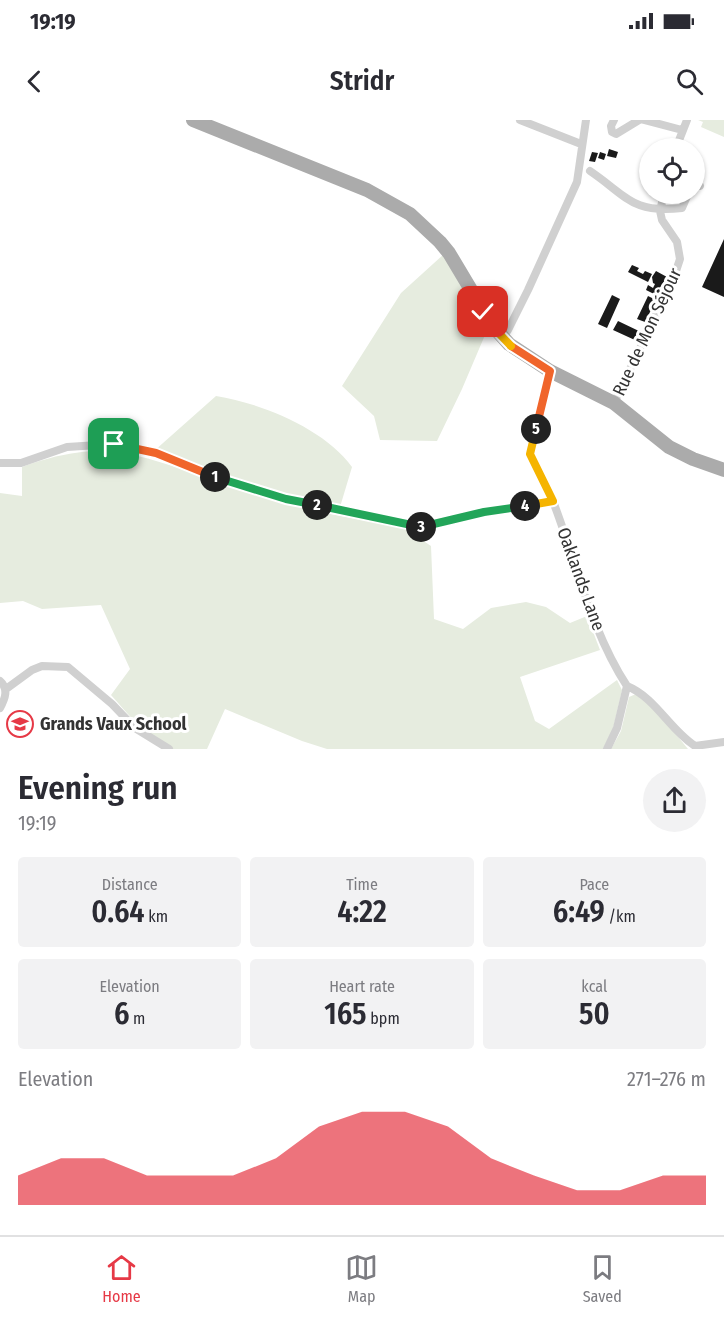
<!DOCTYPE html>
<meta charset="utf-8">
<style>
body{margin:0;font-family:"Fira Sans Condensed",sans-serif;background:#f2f2f3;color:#2b2b33;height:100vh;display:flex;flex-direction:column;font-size:22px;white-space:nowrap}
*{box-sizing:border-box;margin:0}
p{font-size:20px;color:#7c7c81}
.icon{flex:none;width:33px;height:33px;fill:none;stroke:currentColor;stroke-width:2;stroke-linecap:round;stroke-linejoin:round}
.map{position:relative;height:629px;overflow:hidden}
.side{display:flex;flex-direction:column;background:#fff;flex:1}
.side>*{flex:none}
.fabs{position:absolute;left:639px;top:18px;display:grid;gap:12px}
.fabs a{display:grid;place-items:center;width:66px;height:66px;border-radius:50%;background:#fff;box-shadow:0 2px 4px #0004;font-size:30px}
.pin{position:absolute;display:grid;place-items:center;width:51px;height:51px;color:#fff;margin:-26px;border-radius:12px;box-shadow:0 3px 9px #0006}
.km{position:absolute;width:30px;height:30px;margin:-15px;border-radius:50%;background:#222;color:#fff;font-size:16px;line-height:30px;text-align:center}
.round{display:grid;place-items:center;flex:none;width:63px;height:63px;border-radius:32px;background:#f2f2f3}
.headline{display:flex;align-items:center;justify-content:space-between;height:102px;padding:0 18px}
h1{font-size:33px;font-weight:600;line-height:45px}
.metrics{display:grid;grid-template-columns:repeat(3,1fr);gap:9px;height:102px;padding:6px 18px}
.metrics div{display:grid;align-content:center;border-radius:6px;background:#f2f2f3;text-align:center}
.metrics b{font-size:30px;font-weight:600}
.metrics small{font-size:16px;font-weight:400}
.metrics p{font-size:16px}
.chart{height:168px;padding:12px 18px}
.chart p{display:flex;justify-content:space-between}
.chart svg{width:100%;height:108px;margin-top:6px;fill:#e63946;opacity:.7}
.status{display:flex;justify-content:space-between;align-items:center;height:42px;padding:0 30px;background:#fff;direction:ltr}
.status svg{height:16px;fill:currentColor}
header{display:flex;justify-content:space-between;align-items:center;height:78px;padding:0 18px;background:#fff;font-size:27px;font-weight:600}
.tab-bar{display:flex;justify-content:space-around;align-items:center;height:84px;border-top:2px solid #e1e1e2;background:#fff;font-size:16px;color:#7c7c81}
.tab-bar a{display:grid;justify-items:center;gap:3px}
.tab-bar .on{color:#e63946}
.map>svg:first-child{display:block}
</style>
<div class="status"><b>19:19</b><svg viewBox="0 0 49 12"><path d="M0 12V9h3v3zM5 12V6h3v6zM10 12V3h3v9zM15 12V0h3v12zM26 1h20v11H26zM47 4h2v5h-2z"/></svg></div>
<header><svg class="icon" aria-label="back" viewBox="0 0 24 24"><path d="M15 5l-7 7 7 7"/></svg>Stridr<svg class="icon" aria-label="search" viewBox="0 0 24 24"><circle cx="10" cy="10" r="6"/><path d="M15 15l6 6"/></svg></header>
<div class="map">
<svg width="724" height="629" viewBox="0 0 724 629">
<rect width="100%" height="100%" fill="#fff"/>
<path fill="#e6ecdf" d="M698,0H724V17L701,7L703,2Z
M444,134L488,208L462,269L437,321L380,320L374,296L342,266L401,173Z
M216,276C261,283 325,309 352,347L340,387L286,378L217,356L154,331Z
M111,330C170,341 225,366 283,382C325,395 370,401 414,409L416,416L431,426L434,499L463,509L491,488L526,482L546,487L570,503L587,496L600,530L520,557L535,601L549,609L617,560L622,570L613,609L603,629H327L302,621L225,589L207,629C197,629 182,629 173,629C150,621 126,592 111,575L130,549L101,485L42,489L23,481L0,483V373L22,376V347C55,335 77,331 111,330Z
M636,574L655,589L688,629H611L621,611L629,577Z"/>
<path fill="#1a1a1a" d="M609,29L618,32L616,38L607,36Z
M592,32L598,33L595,42L589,41Z
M600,32L606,34L604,40L598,38Z
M724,119V177L702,167Z
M632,145L639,148L637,151L643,154L645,151L652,154L648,162L628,152Z
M656,151L667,157L659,169L661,170L658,176L646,170L648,165L653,168L655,164L653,163L652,157Z
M612,175L620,179L607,208L598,204Z
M648,176L656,180L645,202L637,199Z
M618,201L641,212L637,221L613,210Z"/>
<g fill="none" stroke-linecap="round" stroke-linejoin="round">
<path stroke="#d0d0d0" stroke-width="8" d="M520,0L581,24
M614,0L611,6L612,12L616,14L639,0
M644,0L682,10
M676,28L687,0
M590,51C627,76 632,94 682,88L688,74
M694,64L700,66
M502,218L508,210L528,170L577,62L586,0
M550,251L530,334C538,350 547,367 554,384C577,444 591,511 627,566L617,608L607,629
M614,283L674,157L680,139L677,122L662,100L660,91L664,74
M0,343H21L67,327L114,324L156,333L202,353L286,379L336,388L421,407L484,392L553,381
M0,561C9,569 5,579 0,588
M627,566C656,578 669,609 695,626L724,622
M6,569L32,550L42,546L68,547L112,584L135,608L169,629"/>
<path stroke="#ababab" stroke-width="14" d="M193,0L367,70L410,94L440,122L449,133L492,205L509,224L550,251L614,283L669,327L693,339L724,350"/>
</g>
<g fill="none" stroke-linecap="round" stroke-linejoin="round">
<defs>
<path id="split-1" d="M114,324L156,333L215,357"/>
<path id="split-2" d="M215,357L286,379L317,385"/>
<path id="split-3" d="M317,385L421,407"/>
<path id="split-4" d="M421,407L484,392L525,386"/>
<path id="split-5" d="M525,386L553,381L530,334L536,309"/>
<path id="split-6" d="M511,226L550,251L536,309"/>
<path id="split-7" d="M483,192L492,206L511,226"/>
</defs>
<use href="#split-1" stroke="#fff" stroke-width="12"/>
<use href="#split-2" stroke="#fff" stroke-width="12"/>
<use href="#split-3" stroke="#fff" stroke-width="12"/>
<use href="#split-4" stroke="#fff" stroke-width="12"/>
<use href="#split-5" stroke="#fff" stroke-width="12"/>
<use href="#split-6" stroke="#fff" stroke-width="12"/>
<use href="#split-7" stroke="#fff" stroke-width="12"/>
<use href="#split-1" stroke="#f0652b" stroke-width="8"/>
<use href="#split-2" stroke="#22a559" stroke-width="8"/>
<use href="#split-3" stroke="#22a559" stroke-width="8"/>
<use href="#split-4" stroke="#22a559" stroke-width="8"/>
<use href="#split-5" stroke="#f5b400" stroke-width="8"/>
<use href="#split-6" stroke="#f0652b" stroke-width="8"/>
<use href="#split-7" stroke="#f5b400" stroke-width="8"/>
</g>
<defs>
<symbol id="school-ring" viewBox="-11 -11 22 22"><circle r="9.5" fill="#fff" stroke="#e63946" stroke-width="1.5"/><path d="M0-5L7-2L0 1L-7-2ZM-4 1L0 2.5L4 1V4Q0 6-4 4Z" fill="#e63946"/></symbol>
</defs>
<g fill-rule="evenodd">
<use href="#school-ring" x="5" y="589" width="30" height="30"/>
</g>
<g text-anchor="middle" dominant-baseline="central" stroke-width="6" stroke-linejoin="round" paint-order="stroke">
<g font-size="18" fill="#333" stroke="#fff">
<text transform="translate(647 212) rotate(-65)">Rue de Mon Séjour</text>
<text transform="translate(581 459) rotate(70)">Oaklands Lane</text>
</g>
<g font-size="18" font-weight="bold" fill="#333" stroke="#fff" text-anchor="start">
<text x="40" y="604">Grands Vaux School</text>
</g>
</g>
</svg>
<div class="fabs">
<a><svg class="icon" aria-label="locate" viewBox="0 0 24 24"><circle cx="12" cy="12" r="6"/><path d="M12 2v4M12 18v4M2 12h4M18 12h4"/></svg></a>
</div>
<div class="pin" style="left:114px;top:324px;background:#1e9e55"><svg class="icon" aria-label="arrive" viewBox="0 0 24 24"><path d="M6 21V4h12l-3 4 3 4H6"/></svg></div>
<div class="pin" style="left:483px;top:192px;background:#d93025"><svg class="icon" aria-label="check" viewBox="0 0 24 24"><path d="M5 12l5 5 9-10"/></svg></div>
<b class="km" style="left:215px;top:357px">1</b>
<b class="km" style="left:317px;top:385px">2</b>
<b class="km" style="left:421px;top:407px">3</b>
<b class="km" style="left:525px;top:386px">4</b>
<b class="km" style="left:536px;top:309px">5</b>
</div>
<section class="side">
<div class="headline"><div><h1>Evening run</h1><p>19:19</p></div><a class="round"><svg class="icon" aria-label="share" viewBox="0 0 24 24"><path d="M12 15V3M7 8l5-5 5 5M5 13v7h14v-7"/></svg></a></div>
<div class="metrics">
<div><p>Distance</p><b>0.64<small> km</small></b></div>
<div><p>Time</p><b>4:22</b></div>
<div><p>Pace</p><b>6:49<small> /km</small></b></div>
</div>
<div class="metrics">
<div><p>Elevation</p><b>6<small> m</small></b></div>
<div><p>Heart rate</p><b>165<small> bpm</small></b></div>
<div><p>kcal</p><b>50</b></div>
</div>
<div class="chart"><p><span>Elevation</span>271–276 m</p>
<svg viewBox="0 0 160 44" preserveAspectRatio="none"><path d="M0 44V32L10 25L20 25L30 32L40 32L50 32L60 25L70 12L80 6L90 6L100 12L110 25L120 32L130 38L140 38L150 32L160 32V44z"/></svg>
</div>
</section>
<nav class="tab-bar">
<a class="on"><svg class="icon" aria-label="home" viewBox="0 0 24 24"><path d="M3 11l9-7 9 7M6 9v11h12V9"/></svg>Home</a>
<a><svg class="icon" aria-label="map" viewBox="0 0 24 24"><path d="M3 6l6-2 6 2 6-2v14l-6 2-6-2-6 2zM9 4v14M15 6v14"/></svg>Map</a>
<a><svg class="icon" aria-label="saved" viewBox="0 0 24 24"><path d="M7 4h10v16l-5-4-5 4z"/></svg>Saved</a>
</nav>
